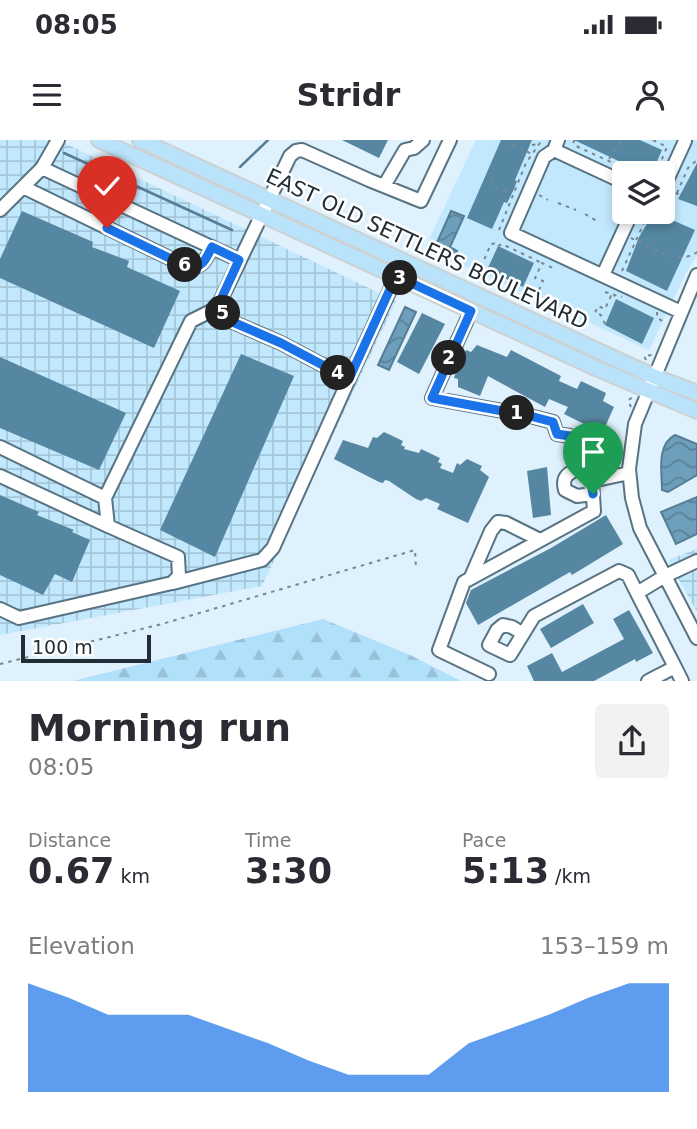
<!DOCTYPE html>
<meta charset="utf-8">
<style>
body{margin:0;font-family:"DejaVu Sans",sans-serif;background:#f2f2f3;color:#2b2b33;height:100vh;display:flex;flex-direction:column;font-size:26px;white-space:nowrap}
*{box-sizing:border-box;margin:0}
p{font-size:23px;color:#7c7c81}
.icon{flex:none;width:38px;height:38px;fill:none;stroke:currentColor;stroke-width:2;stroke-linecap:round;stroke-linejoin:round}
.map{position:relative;height:541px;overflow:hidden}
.side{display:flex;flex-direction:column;background:#fff;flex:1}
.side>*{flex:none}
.fabs{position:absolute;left:612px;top:21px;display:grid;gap:14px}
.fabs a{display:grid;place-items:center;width:63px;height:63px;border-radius:7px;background:#fff;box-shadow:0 4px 10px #0003;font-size:35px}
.scale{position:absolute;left:21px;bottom:18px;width:130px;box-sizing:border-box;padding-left:7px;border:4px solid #212d34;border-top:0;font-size:19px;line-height:24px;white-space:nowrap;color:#212d34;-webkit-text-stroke:5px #fff;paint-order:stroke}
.pin{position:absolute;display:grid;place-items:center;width:60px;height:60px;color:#fff;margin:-72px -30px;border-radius:50% 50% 50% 0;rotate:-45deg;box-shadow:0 0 7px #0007}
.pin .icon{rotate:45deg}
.km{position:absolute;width:35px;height:35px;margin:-18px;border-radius:50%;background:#222;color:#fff;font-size:19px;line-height:35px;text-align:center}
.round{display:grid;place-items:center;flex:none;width:74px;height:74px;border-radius:7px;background:#f2f2f3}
.head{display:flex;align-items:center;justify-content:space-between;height:119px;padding:0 28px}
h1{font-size:38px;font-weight:600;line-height:52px}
.stats{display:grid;grid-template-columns:repeat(3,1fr);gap:10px;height:119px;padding:7px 28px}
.stats div{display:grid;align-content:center}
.stats b{font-size:35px;font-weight:600}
.stats small{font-size:19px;font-weight:400}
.stats p{font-size:19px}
.chart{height:196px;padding:14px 28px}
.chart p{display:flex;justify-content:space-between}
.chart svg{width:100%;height:126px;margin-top:7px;fill:#1a73e8;opacity:.7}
.status{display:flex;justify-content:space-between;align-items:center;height:49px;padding:0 35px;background:#fff;direction:ltr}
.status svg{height:19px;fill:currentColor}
header{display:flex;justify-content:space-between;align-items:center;height:91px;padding:0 28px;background:#fff;font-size:32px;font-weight:600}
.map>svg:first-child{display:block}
</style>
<div class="status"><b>08:05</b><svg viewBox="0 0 49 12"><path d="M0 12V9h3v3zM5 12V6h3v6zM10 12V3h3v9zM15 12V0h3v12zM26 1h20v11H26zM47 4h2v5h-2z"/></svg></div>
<header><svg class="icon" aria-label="menu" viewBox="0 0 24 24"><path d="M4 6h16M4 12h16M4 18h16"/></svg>Stridr<svg class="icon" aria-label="person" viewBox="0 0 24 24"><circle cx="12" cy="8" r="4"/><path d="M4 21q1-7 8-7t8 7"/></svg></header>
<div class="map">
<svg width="697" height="541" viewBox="0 0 697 541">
<defs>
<pattern id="industrial-grid" width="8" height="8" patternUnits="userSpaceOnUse" patternTransform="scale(1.75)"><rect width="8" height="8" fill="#c2e8fe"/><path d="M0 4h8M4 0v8" fill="none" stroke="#a6c7da"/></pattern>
<pattern id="forest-firs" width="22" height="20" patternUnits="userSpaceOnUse" patternTransform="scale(1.75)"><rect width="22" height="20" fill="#b1e0fa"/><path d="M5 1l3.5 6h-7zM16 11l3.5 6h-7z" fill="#98c0d7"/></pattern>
<pattern id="water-waves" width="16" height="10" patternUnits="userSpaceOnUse" patternTransform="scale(1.75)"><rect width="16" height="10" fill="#6d9fbc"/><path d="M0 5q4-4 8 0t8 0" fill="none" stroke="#59829a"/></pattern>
</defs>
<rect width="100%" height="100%" fill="#dff1fc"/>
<path fill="#c2e8fe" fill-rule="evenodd" d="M476,0H697V115L686,133L649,210L425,108ZM625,33H663V72H625Z"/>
<path fill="url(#industrial-grid)" d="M0,0H58L396,161L262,446L0,495Z
M697,409V472L668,420Z"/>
<path fill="url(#forest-firs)" d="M323,479L410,515L461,541H73Z"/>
<path fill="url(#water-waves)" stroke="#567d93" stroke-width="2" d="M451,71L464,76L450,107L457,111L455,116L435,107Z
M405,167L416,172L389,230L378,225Z
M675,295L697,304V335L668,352L662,350C662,332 656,305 675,295Z
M697,357V394L676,404L661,372Z"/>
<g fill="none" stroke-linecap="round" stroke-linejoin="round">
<path stroke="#567d93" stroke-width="2.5" d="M64,13L232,90
M240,27L268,0"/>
</g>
<path fill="#5587a2" d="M342,0H388L379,18Z
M501,0H532L515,40L517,41L514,49L507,63L504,62L492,89L467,78Z
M574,0H640L662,10L652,33H644Z
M697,23V66L678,59Z
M22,71L93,102L92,107L129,121L127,127L180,151L154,208L0,138V119Z
M654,72L695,90L667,151L626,131L639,97Z
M498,106L534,123L523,147L487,130Z
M616,159L654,178L642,204L605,185Z
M422,173L445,184L419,234L397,222Z
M477,205L507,217L511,210L561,236L559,241L577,249L581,241L606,253L603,261L614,267L605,287L595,282L592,288L564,274L568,267L549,259L545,267L488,236L480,256L458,247V239L454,238L457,228L466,210L471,212Z
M241,214L294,236L215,417L160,390Z
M0,217L126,273L99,330L0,288Z
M384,292L403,301L401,305L405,307L404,309L419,313L421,309L440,318L438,322L442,324L440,328L453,333L457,323L460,325L467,319L482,326L480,330L489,337L468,383L437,369L440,364L426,358L421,361L416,359L389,341L385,340L383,343L379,342L334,319L343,300L368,308L373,297L377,298Z
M547,327L551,375L533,378L527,331Z
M0,355L39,372L37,375L74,390L72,392L90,400L72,442L55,434L43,455L0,435Z
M606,375L623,404L572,435L570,432L478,485L466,463L471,450L551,408Z
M583,464L594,483L551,508L540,489Z
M629,470L653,513L636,522L635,519L594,541H534L527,526L552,513L562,532L624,499L613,479Z"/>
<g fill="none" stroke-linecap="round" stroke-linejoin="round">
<defs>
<path id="minor" d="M558,0L554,10L544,17L511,93L681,172
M554,10L625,43
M42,28L239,120
M384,46L405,10L414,8L423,0
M23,47L190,128C204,127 206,118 212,107
M663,49L685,1
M0,70L42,28L58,0
M603,135L632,72
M697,135L635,284L629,329L632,358L640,388L697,498
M217,168L235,183L281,203L349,239L396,137
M471,171L432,258L530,276L553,282L557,294L570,296L582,304L580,318L592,341
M0,307L105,358L191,181L217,168L290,16L296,11L302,10L369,40L421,61L450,0
M583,327C570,332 561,335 565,350L577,356L593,354
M0,336L108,386
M471,437L491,391L498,382L506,383L540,400
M173,443L262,420L273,408L349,239
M0,469L19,478L172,443L179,436L178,417L108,386L105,358
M523,494L512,487L503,485L497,490L489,505L510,515L534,476L619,431L628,435L637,453
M675,527L682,541
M489,534L439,510L464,442L594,371L592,341L629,333
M648,541L675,527L637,453L665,436L697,421"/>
<path id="major" d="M99,0L598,229L697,271
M140,0L655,237L697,253"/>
</defs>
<use href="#minor" stroke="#587483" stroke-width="16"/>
<use href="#major" stroke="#ced1d2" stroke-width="18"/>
<path stroke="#788790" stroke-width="2" stroke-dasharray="3.5 5" stroke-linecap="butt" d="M575,0L573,3L576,6L635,33
M653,0L667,7L656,33
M532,5L538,4
M506,10L508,6L516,5L531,14
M609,19L620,4V0
M491,40C494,50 502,50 511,53
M677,53L688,28L697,20
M539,55L548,60
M558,63L576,70
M663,65L671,60L677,53L680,55
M585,74L597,81
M499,90L526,23L542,0
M631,98C650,106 677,127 697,112
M498,106L502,104L542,123
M481,127L491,104L499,103
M622,131L649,72
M539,150L543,141L535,138L542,123L553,128
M605,152L622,157
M657,172V178L666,183
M605,184L601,175L595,173L598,166L605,169L611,156L614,158L615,154
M646,220L644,216L652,215
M631,267L628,260L635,256
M617,320L621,307
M0,524L162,484L415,410L416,428"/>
<use href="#minor" stroke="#fff" stroke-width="12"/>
<use href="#major" stroke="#b9e3fb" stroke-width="14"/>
</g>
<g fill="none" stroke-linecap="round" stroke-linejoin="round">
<defs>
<path id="route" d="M107,88L190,128C204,127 206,118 212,107L239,120L217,168L235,183L281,203L349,239L396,136L471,171L432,258L530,276L553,282L557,294L570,296L582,304C579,326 591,333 593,354"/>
</defs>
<use href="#route" stroke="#fff" stroke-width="14"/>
<use href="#route" stroke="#1a73e8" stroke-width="9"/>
</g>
<g text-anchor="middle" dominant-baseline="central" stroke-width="5" stroke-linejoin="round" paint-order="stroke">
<g font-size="21" fill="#212d34" stroke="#fff">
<text transform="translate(427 109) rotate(25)">EAST OLD SETTLERS BOULEVARD</text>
</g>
</g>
</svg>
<div class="fabs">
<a><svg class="icon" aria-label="layers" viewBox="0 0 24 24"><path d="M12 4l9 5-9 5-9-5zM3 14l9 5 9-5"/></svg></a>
</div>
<div class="scale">100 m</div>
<div class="pin" style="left:593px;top:354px;background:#1e9e55"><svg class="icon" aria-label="arrive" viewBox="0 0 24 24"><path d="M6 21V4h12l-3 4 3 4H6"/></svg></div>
<div class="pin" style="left:107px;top:88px;background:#d93025"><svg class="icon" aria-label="check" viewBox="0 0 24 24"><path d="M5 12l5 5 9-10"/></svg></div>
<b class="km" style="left:517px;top:273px">1</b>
<b class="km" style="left:449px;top:218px">2</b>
<b class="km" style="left:400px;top:138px">3</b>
<b class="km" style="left:338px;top:233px">4</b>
<b class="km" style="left:223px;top:173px">5</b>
<b class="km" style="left:185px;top:125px">6</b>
</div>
<section class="side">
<div class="head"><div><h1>Morning run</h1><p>08:05</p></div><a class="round"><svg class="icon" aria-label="share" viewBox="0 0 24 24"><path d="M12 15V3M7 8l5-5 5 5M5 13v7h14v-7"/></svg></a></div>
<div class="stats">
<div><p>Distance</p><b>0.67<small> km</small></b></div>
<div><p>Time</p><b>3:30</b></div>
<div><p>Pace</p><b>5:13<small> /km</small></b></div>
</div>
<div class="chart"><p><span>Elevation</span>153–159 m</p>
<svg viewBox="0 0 160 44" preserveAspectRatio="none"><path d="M0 44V6L10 11L20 17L30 17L40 17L50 22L60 27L70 33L80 38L90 38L100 38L110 27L120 22L130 17L140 11L150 6L160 6V44z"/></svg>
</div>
</section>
